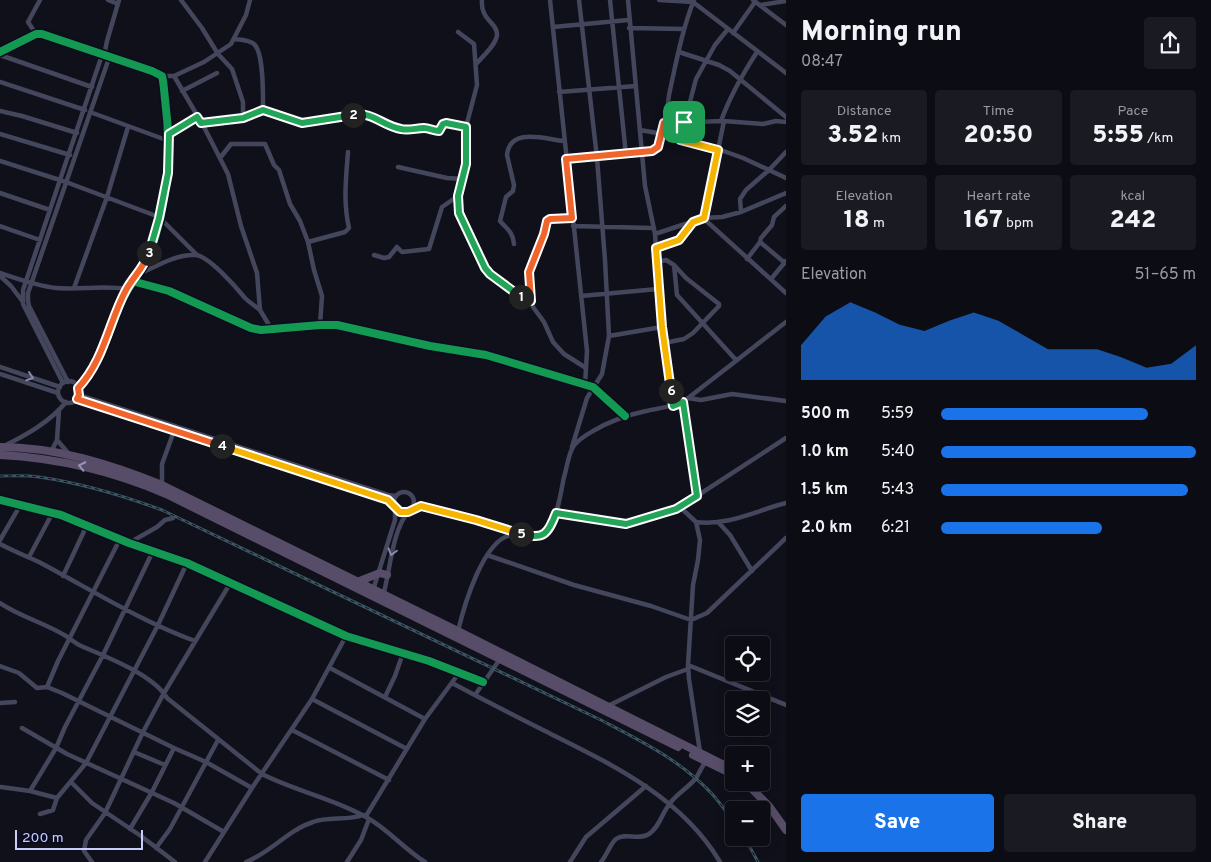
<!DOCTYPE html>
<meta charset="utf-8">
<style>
body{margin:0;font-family:Overpass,sans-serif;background:#1a1a22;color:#f1f3f6;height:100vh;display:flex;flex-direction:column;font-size:19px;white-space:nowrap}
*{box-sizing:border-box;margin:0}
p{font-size:16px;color:#9a9ba0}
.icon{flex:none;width:28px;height:28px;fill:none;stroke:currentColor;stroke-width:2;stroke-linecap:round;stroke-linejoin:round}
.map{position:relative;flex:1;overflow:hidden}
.details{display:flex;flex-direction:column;background:#0c0c14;width:425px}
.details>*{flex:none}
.buttons{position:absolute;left:725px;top:636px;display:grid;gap:10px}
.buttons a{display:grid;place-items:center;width:45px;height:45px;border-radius:5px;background:#0c0c14;box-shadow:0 2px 12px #0003,0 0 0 1px #2c2c34;font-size:25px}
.scale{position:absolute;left:15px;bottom:12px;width:128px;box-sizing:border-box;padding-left:5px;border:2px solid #caceff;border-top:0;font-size:14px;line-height:18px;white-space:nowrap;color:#caceff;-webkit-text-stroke:4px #0b0c20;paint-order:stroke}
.pin{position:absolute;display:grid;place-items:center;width:42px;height:42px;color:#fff;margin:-21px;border-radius:10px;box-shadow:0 2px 8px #0006}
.km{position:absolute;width:25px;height:25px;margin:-12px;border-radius:50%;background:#222;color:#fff;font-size:14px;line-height:25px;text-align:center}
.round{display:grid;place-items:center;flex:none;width:52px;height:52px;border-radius:5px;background:#1a1a22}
.overview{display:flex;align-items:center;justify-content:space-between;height:85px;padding:0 15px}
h1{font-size:28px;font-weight:800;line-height:38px}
.metrics{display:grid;grid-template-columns:repeat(3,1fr);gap:8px;height:85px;padding:5px 15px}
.metrics div{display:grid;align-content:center;border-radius:5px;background:#1a1a22;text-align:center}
.metrics b{font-size:25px;font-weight:800}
.metrics small{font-size:14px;font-weight:400}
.metrics p{font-size:14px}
.chart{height:140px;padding:10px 15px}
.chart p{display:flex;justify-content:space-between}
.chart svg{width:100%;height:90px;margin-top:5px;fill:#1a73e8;opacity:.7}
.button{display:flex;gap:10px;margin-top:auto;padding:10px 15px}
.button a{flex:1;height:58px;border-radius:5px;background:#1a73e8;color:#fff;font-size:20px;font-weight:800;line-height:58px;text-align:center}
.button a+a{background:#1a1a22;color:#f1f3f6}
ul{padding:0 15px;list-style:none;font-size:16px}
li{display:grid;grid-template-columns:80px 60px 1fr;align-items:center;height:38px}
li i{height:12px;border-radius:6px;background:#1a73e8}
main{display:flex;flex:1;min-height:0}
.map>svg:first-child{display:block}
</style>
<main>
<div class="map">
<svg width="786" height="862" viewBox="0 0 786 862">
<rect width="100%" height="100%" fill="#10101b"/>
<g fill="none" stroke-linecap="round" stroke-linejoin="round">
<path stroke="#44475c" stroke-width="4.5" d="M108,0L118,4
M181,0L202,28L218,54L232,69L243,102V118
M550,0L587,351L585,385
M610,0L626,155
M628,0L645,186L655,234L662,327L673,406
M659,0L693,2L786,73
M753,0L786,25
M761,5L786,1
M553,27L628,20
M629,28L684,29
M458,32L474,44L477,85L466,127V164L458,196L459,213L463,224L470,236L485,268C495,281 516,297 531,301
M733,33L755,2
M36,34L28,22L40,0
M235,39C241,40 249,40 254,44C264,53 263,96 263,110
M0,52L36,34H42L152,71L162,76C164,84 164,91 165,99C172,151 168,208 148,257C140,274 128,286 121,303C109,331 100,366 78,388
M679,52L719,65L730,71L786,117
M0,55L92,87
M104,56L107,41L119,0
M476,64C483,56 496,45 497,35C498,23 480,20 482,0
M162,76H174L204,62L231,44L246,15L250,0
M174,76L204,127L228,174L241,226L257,273L260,310L272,330
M0,82L85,110
M182,91L217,73
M559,92L636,86
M0,111L22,116L77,133
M90,112L169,141
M721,121C730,96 742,75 757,52
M201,123L243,118L263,110L302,123L363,114L399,129L410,131L424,128L439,131L443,124L446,123L466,127
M664,123L724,121L763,124L776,121L786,122
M640,130L663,134L718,149L743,158L786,178
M0,134L70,155
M169,134L197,117
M680,140L696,79L715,45L728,29
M220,158L231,144H265L274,165L279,170L290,204L300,221L308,242L314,270L322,296L320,325
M567,159L643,153C648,152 653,152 657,148C666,137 667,108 669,95C676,63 682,30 694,0
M0,161L66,182L159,217L196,254
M398,167L447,178L463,179
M0,193L50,210
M741,212L740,199L746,190L769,170L786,152
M572,218L551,219L547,221L544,234L529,272L531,301L533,307L544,322L553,342L564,354L586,368
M703,218L786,293
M704,218L724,121
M0,226L40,240
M573,226L652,228
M655,234L703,218L722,217L741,212L786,193
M308,242L345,232L349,228C343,202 346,178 348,152
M760,242L785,263
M514,244C513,232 507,229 500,221L506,197L513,191L514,185L507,155C510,127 544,139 564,141
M656,248L679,240L692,223
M374,255L384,258L389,257L397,247L402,252L429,249L442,207L458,196
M747,259L760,242L761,238L772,225L774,217L786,206
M657,262L666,260L674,265L677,295L736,360
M0,273C18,279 37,286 56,288C80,290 103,285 126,289
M139,274C155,267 176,254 195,255C208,255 236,287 245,298C249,302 255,306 260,310
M0,276L11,286L23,302
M771,279L786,261
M132,281L169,291L251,328L261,330L320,325H337L430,346L486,355L593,387L625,416
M74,288L107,197L128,127
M581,296L658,289
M609,336L662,327
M664,343L684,339L693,333L719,306V304L686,278L674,265
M0,367L60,387
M0,374L58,393
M58 392a11 11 0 1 1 22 0a11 11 0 1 1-22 0Z
M68,382L29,306L28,301V293L109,58
M63,383L23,304V290L102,55
M79,395L388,495L395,496L397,495
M688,398L701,400L732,394L786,401
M77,399L388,500L394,506
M683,402L697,496
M57,440L69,454
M4,446C26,435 50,422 66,402
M572,447L587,398L602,374L609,336L605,260L597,158L579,0
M51,452L57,440L59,410
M162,485V464L174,431
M394 502a10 10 0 1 1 20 0a10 10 0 1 1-20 0Z
M0,500L61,515L129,543L187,563L346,636L429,661L483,682
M680,507L696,522L700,540L698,560L693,585L688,665L689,679L700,752
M412,509C433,503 495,526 518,533
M556,513L626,524L637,522L680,507L786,438
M696,522C728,526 755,511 786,503
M719,523L730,535L752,571
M0,540L21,504
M129,543L157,527L165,520L173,518
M0,544C13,551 26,556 39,562C90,589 140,621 195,641
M487,555L574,585L651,606L691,620L707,613L786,538
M29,557L53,512
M63,576L87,525
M373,590L395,520V507
M383,596C390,572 392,531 408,512
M0,603C21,617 45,623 66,636C70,639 74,642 79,645C104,656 153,674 167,698L262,774C295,791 335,799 366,817C388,829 404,849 425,862
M458,631C464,606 483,540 511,535C523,533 539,541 548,531C557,520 561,491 564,477C567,468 568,455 573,447C577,440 586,435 593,431C610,421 627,415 646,411C659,408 671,407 683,402L786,322
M688,665L786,705
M0,666L19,673L37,688L47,687L62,693L174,748L206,762L252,788
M330,668L425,719
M452,683C482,699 513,715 543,730C609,763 681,796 720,862
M47,687L58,661L120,539
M475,695L500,659
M385,697L395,676L403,653
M312,699L407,749
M0,703L15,702
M608,706L666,677L688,669
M22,728L67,754L174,803L224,832
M292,730L389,780
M134,752L165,765
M71,782L92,803L141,836L175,862
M1,787L30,791L57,798
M30,791L56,748L65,727L103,655L153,551
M40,814L53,810L57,798L86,763L158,625L187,563
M366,816L425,719L459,673
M130,829L152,792L174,748
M156,848L170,829L218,740
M92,862L84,851L86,840L105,813L143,732L164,693L231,582
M205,862L252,788L312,699L346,636
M246,862C270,853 288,830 313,822C329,816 347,821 363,815
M347,862L361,840L369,819
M570,862L586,837L646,786
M601,862C607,855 610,844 616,839C626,832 638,841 649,834C660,827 662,812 671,802C678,793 689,787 696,778C700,772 702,766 706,761"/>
<path stroke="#584d68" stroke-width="8" d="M0,447C56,447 110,464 162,485L458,631L734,770
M0,455C58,458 113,471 166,494L678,747
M357,582L380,573L387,575
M693,755L734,775
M745,782L769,806L786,830"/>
<defs>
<path id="rail" d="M0,476C13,476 26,475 39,477C81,483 121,495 162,510L601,720C641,741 682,761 713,795C720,803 727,813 734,822
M745,838L758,862"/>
</defs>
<use href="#rail" stroke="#3a5660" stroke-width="3"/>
<use href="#rail" stroke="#0b0c20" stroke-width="1" stroke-dasharray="4" stroke-linecap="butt"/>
<defs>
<path id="cycleway" d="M0,52L36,34H42L152,71L162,76C164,84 164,91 165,99C172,151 168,208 148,257C140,274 128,286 121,303C109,331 100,366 78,388
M132,281L169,291L251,328L261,330L320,325H337L430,346L486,355L593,387L625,416
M0,500L61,515L129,543L187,563L346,636L429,661L483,682"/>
</defs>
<use href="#cycleway" stroke="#0b0c20" stroke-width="11"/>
<use href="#cycleway" stroke="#139951" stroke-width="8"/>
</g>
<defs><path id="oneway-chevron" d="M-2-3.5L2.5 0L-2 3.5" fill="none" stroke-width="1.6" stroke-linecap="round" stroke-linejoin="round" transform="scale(1.25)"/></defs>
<g stroke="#878aae">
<use href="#oneway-chevron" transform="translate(30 377) rotate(18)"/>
<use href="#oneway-chevron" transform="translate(392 552) rotate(106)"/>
</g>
<use stroke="#9794bb" href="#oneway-chevron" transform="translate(82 466) rotate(-168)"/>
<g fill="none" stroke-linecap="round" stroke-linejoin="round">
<defs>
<path id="split-1" d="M521,297L531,301L529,272L544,234L547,221L550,219L572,218L566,159L652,151L658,147L664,123L684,122"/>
<path id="split-2" d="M353,115C372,111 383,126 401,129C409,131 416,128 424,128C429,128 434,131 439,131L443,124L446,123L466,127V164L458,196L459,213L485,268L490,274L521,297"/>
<path id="split-3" d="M149,253L159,218L168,173L169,134L197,117L201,123L243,118L263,110L302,123L353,115"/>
<path id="split-4" d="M149,253C143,269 133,277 126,290C109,321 104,361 78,388L79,395L77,399L222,446"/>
<path id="split-5" d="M222,446L388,500L400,512H408L421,506L476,520L521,534"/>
<path id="split-6" d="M521,534C544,540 548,534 556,513L626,524L676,509L697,496L683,402L673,406L671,391"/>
<path id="split-7" d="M671,391L662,327L656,248L679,240L693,222L704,218L718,150L680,140L684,122"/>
</defs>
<use href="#split-1" stroke="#fff" stroke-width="10"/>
<use href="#split-2" stroke="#fff" stroke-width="10"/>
<use href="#split-3" stroke="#fff" stroke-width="10"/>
<use href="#split-4" stroke="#fff" stroke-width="10"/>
<use href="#split-5" stroke="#fff" stroke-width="10"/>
<use href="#split-6" stroke="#fff" stroke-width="10"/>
<use href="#split-7" stroke="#fff" stroke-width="10"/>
<use href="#split-1" stroke="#f0652b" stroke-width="6"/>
<use href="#split-2" stroke="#22a559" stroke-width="6"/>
<use href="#split-3" stroke="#22a559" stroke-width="6"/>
<use href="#split-4" stroke="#f0652b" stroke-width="6"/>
<use href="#split-5" stroke="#f5b400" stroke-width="6"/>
<use href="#split-6" stroke="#22a559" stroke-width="6"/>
<use href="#split-7" stroke="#f5b400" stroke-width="6"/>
</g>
</svg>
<div class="buttons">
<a><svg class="icon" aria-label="locate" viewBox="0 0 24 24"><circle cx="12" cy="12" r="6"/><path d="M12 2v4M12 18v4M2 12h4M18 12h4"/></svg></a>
<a><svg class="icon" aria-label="layers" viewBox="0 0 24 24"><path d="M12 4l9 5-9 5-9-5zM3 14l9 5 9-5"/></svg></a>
<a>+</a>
<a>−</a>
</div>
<div class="scale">200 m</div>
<div class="pin" style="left:684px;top:122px;background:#1e9e55"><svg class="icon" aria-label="arrive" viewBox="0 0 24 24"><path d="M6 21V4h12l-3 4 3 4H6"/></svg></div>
<b class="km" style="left:521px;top:297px">1</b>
<b class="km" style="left:353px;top:115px">2</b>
<b class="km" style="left:149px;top:253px">3</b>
<b class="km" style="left:222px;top:446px">4</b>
<b class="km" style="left:521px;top:534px">5</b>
<b class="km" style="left:671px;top:391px">6</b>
</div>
<section class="details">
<div class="overview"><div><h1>Morning run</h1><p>08:47</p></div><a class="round"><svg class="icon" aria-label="share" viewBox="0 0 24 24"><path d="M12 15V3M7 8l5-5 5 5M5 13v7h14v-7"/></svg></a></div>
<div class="metrics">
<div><p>Distance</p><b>3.52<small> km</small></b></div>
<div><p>Time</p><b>20:50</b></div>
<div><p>Pace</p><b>5:55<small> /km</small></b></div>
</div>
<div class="metrics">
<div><p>Elevation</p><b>18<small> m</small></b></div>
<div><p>Heart rate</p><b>167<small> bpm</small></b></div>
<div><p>kcal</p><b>242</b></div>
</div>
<div class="chart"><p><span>Elevation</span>51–65 m</p>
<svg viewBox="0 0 160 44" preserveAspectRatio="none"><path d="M0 44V27L10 13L20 6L30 11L40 17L50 20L60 15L70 11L80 15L90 22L100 29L110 29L120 29L130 33L140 38L150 36L160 27V44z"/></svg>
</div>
<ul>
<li><b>500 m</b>5:59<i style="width:81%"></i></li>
<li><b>1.0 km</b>5:40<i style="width:100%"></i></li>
<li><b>1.5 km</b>5:43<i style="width:97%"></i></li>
<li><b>2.0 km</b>6:21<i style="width:63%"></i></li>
</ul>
<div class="button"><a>Save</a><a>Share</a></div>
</section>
</main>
